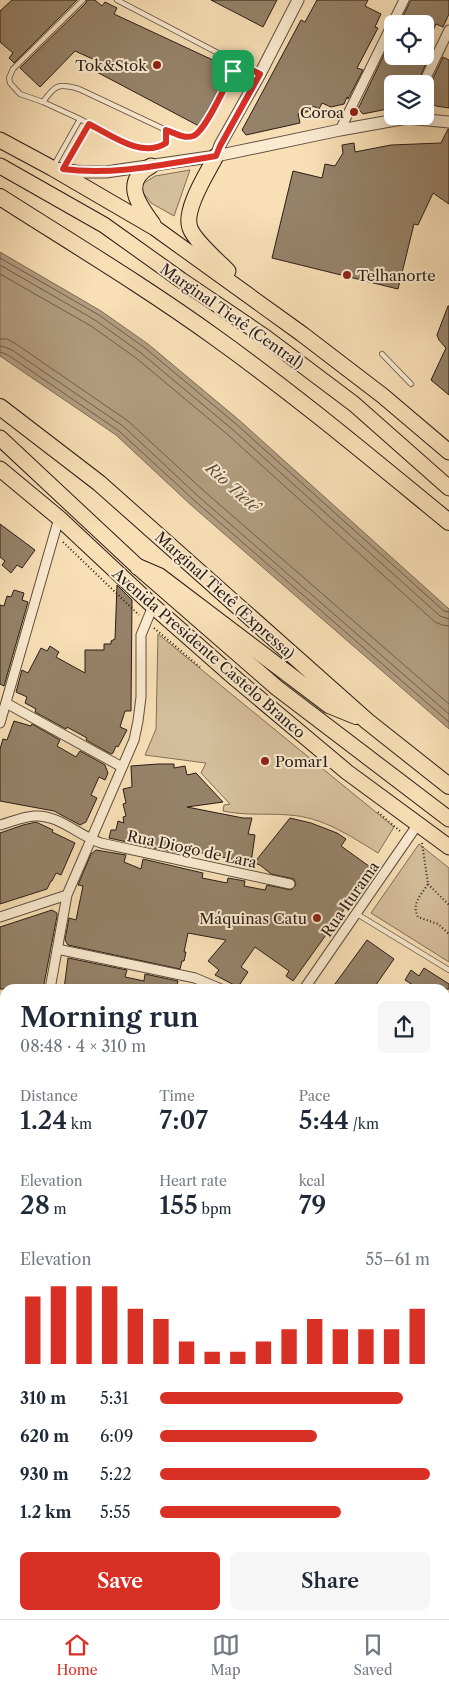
<!DOCTYPE html>
<meta charset="utf-8">
<style>
body{margin:0;font-family:"Libre Caslon Text",serif;background:#f6f6f7;color:#1f2937;height:100vh;display:flex;flex-direction:column;font-size:19px;white-space:nowrap}
*{box-sizing:border-box;margin:0}
p{font-size:16px;color:#747a83}
.icon{flex:none;width:28px;height:28px;fill:none;stroke:currentColor;stroke-width:2;stroke-linecap:round;stroke-linejoin:round}
.map{position:relative;flex:1;overflow:hidden}
.side{position:absolute;left:0px;top:984px;width:450px;height:636px;display:flex;flex-direction:column;background:#fff;border-radius:15px 15px 0 0;box-shadow:0 5px 20px #0002}
.side>*{flex:none}
.buttons{position:absolute;left:384px;top:15px;display:grid;gap:10px}
.buttons a{display:grid;place-items:center;width:50px;height:50px;border-radius:8px;background:#fff;box-shadow:0 5px 20px #0002;font-size:25px}
.pin{position:absolute;display:grid;place-items:center;width:42px;height:42px;color:#fff;margin:-21px;border-radius:10px;box-shadow:0 2px 8px #0006}
.round{display:grid;place-items:center;flex:none;width:52px;height:52px;border-radius:8px;background:#f6f6f7}
.summary{display:flex;align-items:center;justify-content:space-between;height:85px;padding:0 20px}
h1{font-size:28px;font-weight:600;line-height:38px}
.stats{display:grid;grid-template-columns:repeat(3,1fr);gap:8px;height:85px;padding:5px 20px}
.stats div{display:grid;align-content:center}
.stats b{font-size:25px;font-weight:600}
.stats small{font-size:14px;font-weight:400}
.stats p{font-size:14px}
.chart{height:140px;padding:10px 20px}
.chart p{display:flex;justify-content:space-between}
.chart svg{width:100%;height:90px;margin-top:5px;stroke:#d93025;stroke-width:6}
.action{display:flex;gap:10px;margin-top:auto;padding:10px 20px}
.action a{flex:1;height:58px;border-radius:8px;background:#d93025;color:#fff;font-size:20px;font-weight:600;line-height:58px;text-align:center}
.action a+a{background:#f6f6f7;color:#1f2937}
ul{padding:0 20px;list-style:none;font-size:16px}
li{display:grid;grid-template-columns:80px 60px 1fr;align-items:center;height:38px}
li i{height:12px;border-radius:6px;background:#d93025}
.dock{display:flex;justify-content:space-around;align-items:center;height:70px;border-top:1px solid #e0e1e3;background:#fff;font-size:14px;color:#747a83}
.dock a{display:grid;justify-items:center;gap:2px}
.dock .on{color:#d93025}
.map>svg:first-child{display:block}
</style>
<div class="map">
<svg width="449" height="1619" viewBox="0 0 449 1619">
<rect width="100%" height="100%" fill="#f8dfb6"/>
<filter id="stains"><feTurbulence type="fractalNoise" baseFrequency=".004" numOctaves="4"/><feColorMatrix values="0 0 0 0 .2 0 0 0 0 .09 0 0 0 0 .02 0 0 0 .5 -.17"/></filter>
<radialGradient id="worn" r=".72"><stop offset=".6" stop-color="#630" stop-opacity="0"/><stop offset="1" stop-color="#630" stop-opacity=".3"/></radialGradient>
<path fill="#d5be9b" stroke="#806e58" d="M190,170L174,216L151,203L141,190L144,183L155,176Z
M158,634L394,827L378,853C350,836 323,817 289,815C265,813 247,816 223,811L224,805L230,804L201,773L206,763L145,755L156,729Z
M419,844L449,868V962L371,913Z"/>
<path fill="#b29d80" stroke="#7c6a56" d="M0,252L101,311L148,344L239,420L449,609V729L191,505L116,435L0,356Z"/>
<g fill="none" stroke-linecap="round" stroke-linejoin="round">
<path stroke="#6e5d4b" stroke-width="1" d="M0,258L99,315L145,348L236,424L444,611L449,612
M0,265L95,320L141,353L232,429L440,616L449,619
M0,274L91,326L136,358L227,434L435,622L442,625L449,626
M0,339H7L16,344L128,421L204,491L449,704
M0,346L5,347L12,350L123,426L199,497L449,714
M0,352L8,355L119,431L195,501L449,722"/>
</g>
<path fill="#968269" stroke="#2b1d16" d="M12,0H77L14,63L9,58L13,53L0,42V11Z
M87,0H95L102,6L105,2L117,8L114,14L230,68L199,126L91,69L95,60L75,51L40,87L20,68L86,3Z
M211,0H277L263,27Z
M317,0H368L365,6L381,14L375,27L378,28L357,68L363,70L348,99L347,97L344,104L331,107L322,103L319,109L313,106L310,111L298,114L300,123L246,135L242,130L255,106L301,20L305,22Z
M411,0H449V14L443,27L436,24L425,47V24H399Z
M392,38V56H425V49L431,52L417,84H392V108L363,114L358,109Z
M443,57L449,60V108L436,106L425,100V90L429,87Z
M448,129H449V204L433,193L418,225L414,224L398,289L272,258L293,171L322,178L325,164L335,166L343,153L342,145L354,143L355,152L391,145L441,143Z
M448,306H449V395L431,380L446,348L439,340L437,335Z
M0,524L35,550L22,568L17,565L11,573L2,565L5,561L0,557Z
M117,585L132,600L131,711H125L120,727L127,730L118,747L116,746L113,753L111,754L86,740L87,738L67,727L66,729L35,712L36,709L25,703L27,697L16,692L22,670L28,673L41,648L47,651L50,646L59,652L56,657L85,673V650H104V644H111V641L115,639Z
M14,590L24,593L22,600L28,602L4,686L0,684V605L4,606L7,596L11,597Z
M14,721L31,726L32,724L60,740L57,746L76,757L80,751L105,765L108,773L105,780L99,777L91,795L97,798L86,822L80,825L54,811L0,801V749L3,739L7,740Z
M158,764H174V768L185,766L187,775L196,773L223,802L187,807L243,818H252L248,834L255,835L251,863L178,848L177,853L109,838L111,830H116L118,821L124,823L123,817L126,816L123,804L126,803L123,789L132,787L131,766Z
M290,818L311,823L337,833L346,839L341,846L373,869L293,981L286,976L289,971L255,947L241,967L248,972L238,987L215,975L219,970L208,961L226,940L188,933L184,952H186L184,961H182L180,969L68,945L65,940L69,918L76,920L83,886L78,885L91,854L96,850L126,855L124,862L141,869L143,859L203,873L202,878L227,883L228,878L245,881L244,886L265,890L267,885L291,890L296,885L294,879L271,874L260,865L254,863Z
M36,822L53,830L52,832L75,843L61,875L56,873L52,881H51L47,889L0,904V833L23,825Z
M52,910L57,913V916L43,989H0V927Z
M367,940L394,959L373,989H342L335,984Z
M68,958L127,970L125,977L144,981L145,974L178,981L176,989H64Z
M424,968L449,984V989H411L413,985L405,980L411,970L419,976Z"/>
<g fill="none" stroke-linecap="round" stroke-linejoin="round">
<defs>
<path id="service" d="M83,0L13,69L9,78L10,83L20,94L43,102L80,119L124,143L144,149H158L166,143V130
M117,0L258,74
M43,102C55,85 58,83 79,89L166,130L184,137L193,136L199,133L205,125L233,71L236,62
M53,167L80,119
M63,168L89,124
M382,354L411,384
M357,914L449,970"/>
<path id="minor" d="M423,84L449,30
M340,130L404,0
M6,703L122,767
M0,723L59,518
M0,825C11,822 22,817 34,816C58,814 79,836 101,843L290,884
M0,917L67,895
M57,949L195,978L221,989
M50,989L67,895L134,740L138,721L141,697V635L153,606
M304,989L418,824
M0,1078L5,1079
M445,1109L449,1111
M445,1134L449,1120
M0,1314L5,1316
M0,1373L5,1370
M445,1611L449,1601
M0,1615L5,1610
M419,1615L429,1619
M185,1619L186,1615"/>
<path id="tertiary" d="M216,156L220,145L260,74L298,0
M56,168L82,172H106L216,156L340,130L407,118L449,122"/>
<path id="secondary" d="M0,1211L5,1213
M0,1238L5,1240
M445,1402L449,1404
M445,1429L449,1431"/>
<path id="trunk" d="M0,140L52,168L155,228L302,334L383,396L449,452
M216,156C208,172 183,210 190,228C194,240 218,261 228,271
M0,166L104,225L181,280L265,337L354,404L449,488
M151,166C121,182 139,205 153,224
M0,438L138,567L277,688L449,819
M0,469L59,518L153,606L236,679L347,772L449,847"/>
<path id="motorway" d="M0,197C72,243 147,288 216,338C297,396 372,459 449,522
M0,407L99,483L367,721L449,786
M138,567L159,576L329,705L356,716"/>
</defs>
<use href="#service" stroke="#5e4e3e" stroke-width="6"/>
<use href="#minor" stroke="#5e4e3e" stroke-width="11"/>
<use href="#tertiary" stroke="#5e4e3e" stroke-width="13"/>
<use href="#secondary" stroke="#2b1d16" stroke-width="14"/>
<use href="#trunk" stroke="#2b1d16" stroke-width="17"/>
<use href="#motorway" stroke="#2b1d16" stroke-width="18"/>
<path stroke="#2b1d16" stroke-width="2" stroke-dasharray="1 2.5" stroke-linecap="butt" d="M63,542L139,615
M154,628L200,667
M378,812L401,832
M422,843L428,884C421,895 411,904 418,917L438,924L449,934
M428,884L449,905"/>
<use href="#service" stroke="#faead0" stroke-width="4.5"/>
<use href="#minor" stroke="#faead0" stroke-width="9"/>
<use href="#tertiary" stroke="#faead0" stroke-width="11"/>
<use href="#secondary" stroke="#faead0" stroke-width="12"/>
<use href="#trunk" stroke="#f8dfb6" stroke-width="15"/>
<use href="#motorway" stroke="#f8dfb6" stroke-width="16"/>
</g>
<g fill="none" stroke-linecap="round" stroke-linejoin="round">
<defs>
<path id="route" d="M236,62L260,74L220,146L216,156C166,164 113,176 63,169L89,124C111,135 142,159 166,143V130C175,133 184,139 193,136C205,132 226,84 233,71Z"/>
</defs>
<use href="#route" stroke="#fff" stroke-width="10"/>
<use href="#route" stroke="#d93025" stroke-width="6"/>
</g>
<g fill="#8f2418" stroke="#faead0" stroke-width="2">
<circle cx="157" cy="65" r="5"/>
<circle cx="354" cy="112" r="5"/>
<circle cx="347" cy="275" r="5"/>
<circle cx="265" cy="761" r="5"/>
<circle cx="317" cy="918" r="5"/>
</g>
<g text-anchor="middle" dominant-baseline="central" stroke-width="4" stroke-linejoin="round" paint-order="stroke">
<g font-size="15" fill="#2b1d16" stroke="#faead0" text-anchor="end">
<text x="147" y="65">Tok&amp;Stok</text>
<text x="344" y="112">Coroa</text>
<text x="357" y="275" text-anchor="start">Telhanorte</text>
<text x="275" y="761" text-anchor="start">Pomar1</text>
<text x="307" y="918">Máquinas Catu</text>
</g>
<g font-size="15" fill="#2b1d16" stroke="#faead0">
<text transform="translate(232 316) rotate(35)">Marginal Tietê (Central)</text>
<text transform="translate(225 595) rotate(42)">Marginal Tietê (Expressa)</text>
<text transform="translate(209 653) rotate(41)">Avenida Presidente Castelo Branco</text>
<text transform="translate(192 849) rotate(12)">Rua Diogo de Lara</text>
<text transform="translate(350 899) rotate(-55)">Rua Iturama</text>
</g>
<g font-size="16" font-style="italic" fill="#615040" stroke="#faead0">
<text transform="translate(233 487) rotate(42)">Rio Tietê</text>
</g>
</g>
<rect width="100%" height="100%" filter="url(#stains)"/>
<rect width="100%" height="100%" fill="url(#worn)"/>
</svg>
<div class="buttons">
<a><svg class="icon" aria-label="locate" viewBox="0 0 24 24"><circle cx="12" cy="12" r="6"/><path d="M12 2v4M12 18v4M2 12h4M18 12h4"/></svg></a>
<a><svg class="icon" aria-label="layers" viewBox="0 0 24 24"><path d="M12 4l9 5-9 5-9-5zM3 14l9 5 9-5"/></svg></a>
</div>
<div class="pin" style="left:233px;top:71px;background:#1e9e55"><svg class="icon" aria-label="arrive" viewBox="0 0 24 24"><path d="M6 21V4h12l-3 4 3 4H6"/></svg></div>
<section class="side">
<div class="summary"><div><h1>Morning run</h1><p>08:48 · 4 × 310 m</p></div><a class="round"><svg class="icon" aria-label="share" viewBox="0 0 24 24"><path d="M12 15V3M7 8l5-5 5 5M5 13v7h14v-7"/></svg></a></div>
<div class="stats">
<div><p>Distance</p><b>1.24<small> km</small></b></div>
<div><p>Time</p><b>7:07</b></div>
<div><p>Pace</p><b>5:44<small> /km</small></b></div>
</div>
<div class="stats">
<div><p>Elevation</p><b>28<small> m</small></b></div>
<div><p>Heart rate</p><b>155<small> bpm</small></b></div>
<div><p>kcal</p><b>79</b></div>
</div>
<div class="chart"><p><span>Elevation</span>55–61 m</p>
<svg viewBox="0 0 160 44" preserveAspectRatio="none"><path d="M5 44V11M15 44V6M25 44V6M35 44V6M45 44V17M55 44V22M65 44V33M75 44V38M85 44V38M95 44V33M105 44V27M115 44V22M125 44V27M135 44V27M145 44V27M155 44V17"/></svg>
</div>
<ul>
<li><b>310 m</b>5:31<i style="width:90%"></i></li>
<li><b>620 m</b>6:09<i style="width:58%"></i></li>
<li><b>930 m</b>5:22<i style="width:100%"></i></li>
<li><b>1.2 km</b>5:55<i style="width:67%"></i></li>
</ul>
<div class="action"><a>Save</a><a>Share</a></div>
</section>
</div>
<nav class="dock">
<a class="on"><svg class="icon" aria-label="home" viewBox="0 0 24 24"><path d="M3 11l9-7 9 7M6 9v11h12V9"/></svg>Home</a>
<a><svg class="icon" aria-label="map" viewBox="0 0 24 24"><path d="M3 6l6-2 6 2 6-2v14l-6 2-6-2-6 2zM9 4v14M15 6v14"/></svg>Map</a>
<a><svg class="icon" aria-label="saved" viewBox="0 0 24 24"><path d="M7 4h10v16l-5-4-5 4z"/></svg>Saved</a>
</nav>
